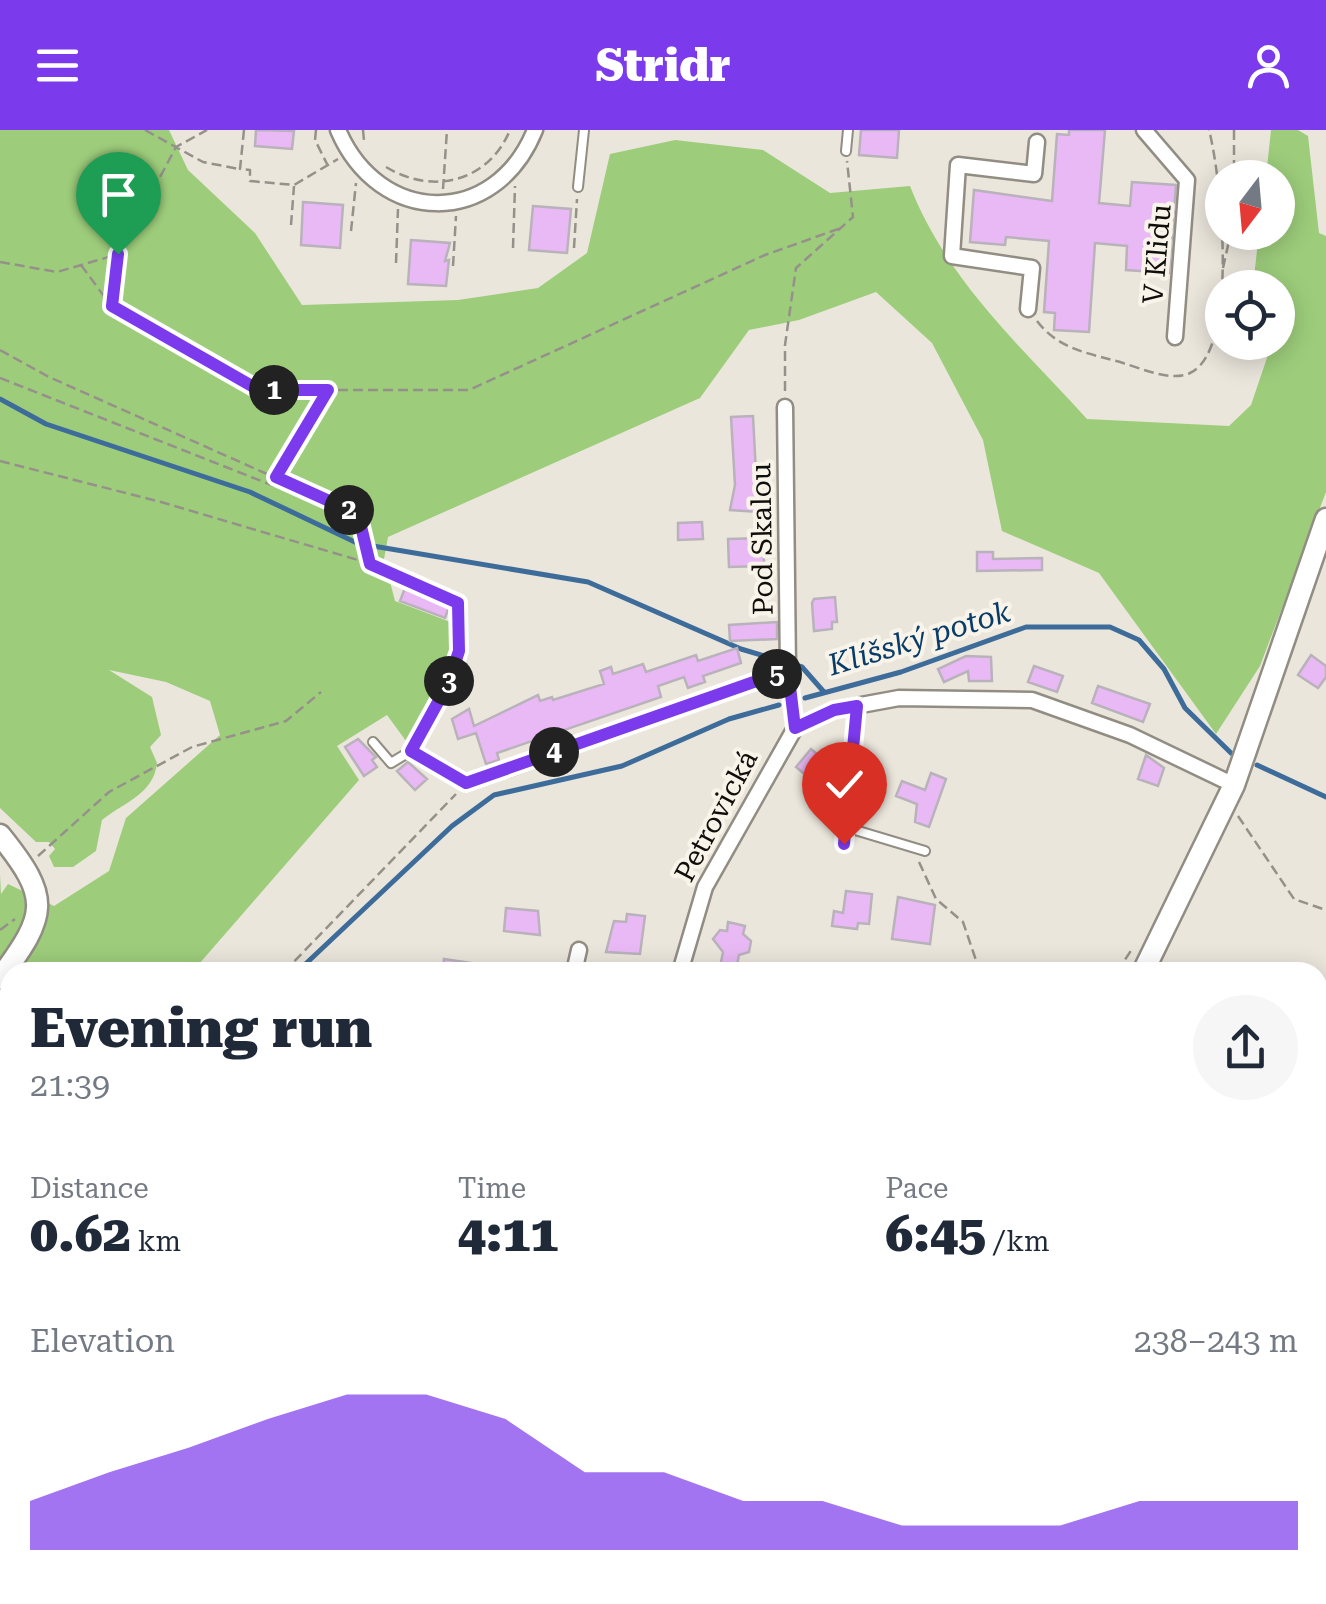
<!DOCTYPE html>
<meta charset="utf-8">
<style>
body{margin:0;font-family:"Roboto Serif",serif;background:#f6f6f7;color:#1f2937;height:100vh;display:flex;flex-direction:column;font-size:38px;white-space:nowrap}
*{box-sizing:border-box;margin:0}
p{font-size:32px;color:#747a83}
.icon{flex:none;width:55px;height:55px;fill:none;stroke:currentColor;stroke-width:2;stroke-linecap:round;stroke-linejoin:round}
.map{position:relative;flex:1;overflow:hidden}
.panel{position:absolute;left:0px;top:832px;width:1328px;height:642px;display:flex;flex-direction:column;background:#fff;border-radius:30px 30px 0 0;box-shadow:0 5px 25px #0003}
.panel>*{flex:none}
.needle{width:65px;rotate:196deg}
.buttons{position:absolute;left:1205px;top:30px;display:grid;gap:20px}
.buttons a{display:grid;place-items:center;width:90px;height:90px;border-radius:50%;background:#fff;box-shadow:0 5px 25px #0003;font-size:50px}
.pin{position:absolute;display:grid;place-items:center;width:85px;height:85px;color:#fff;margin:-102px -42px;border-radius:50% 50% 50% 0;rotate:-45deg;box-shadow:0 0 10px #0007}
.pin .icon{rotate:45deg}
.km{position:absolute;width:50px;height:50px;margin:-25px;border-radius:50%;background:#222;color:#fff;font-size:28px;line-height:50px;text-align:center}
.round{display:grid;place-items:center;flex:none;width:105px;height:105px;border-radius:52px;background:#f6f6f7}
.overview{display:flex;align-items:center;justify-content:space-between;height:170px;padding:0 30px}
h1{font-size:55px;font-weight:800;line-height:75px}
.stats{display:grid;grid-template-columns:repeat(3,1fr);gap:15px;height:170px;padding:10px 30px}
.stats div{display:grid;align-content:center}
.stats b{font-size:50px;font-weight:800}
.stats small{font-size:28px;font-weight:400}
.stats p{font-size:28px}
.chart{height:280px;padding:20px 30px}
.chart p{display:flex;justify-content:space-between}
.chart svg{width:100%;height:180px;margin-top:10px;fill:#7c3aed;opacity:.7}
header{display:flex;justify-content:space-between;align-items:center;height:130px;padding:0 30px;background:#7c3aed;color:#fff;font-size:45px;font-weight:800}
.map>svg:first-child{display:block}
</style>
<header><svg class="icon" aria-label="menu" viewBox="0 0 24 24"><path d="M4 6h16M4 12h16M4 18h16"/></svg>Stridr<svg class="icon" aria-label="person" viewBox="0 0 24 24"><circle cx="12" cy="8" r="4"/><path d="M4 21q1-7 8-7t8 7"/></svg></header>
<div class="map">
<svg width="1326" height="1474" viewBox="0 0 1326 1474">
<rect width="100%" height="100%" fill="#ebe6dc"/>
<path fill="#9dcd7b" d="M0,0H169L188,40L255,103L302,175L458,170L538,158L587,123L610,24L675,10L763,20L830,63L910,56C948,152 1019,214 1087,289L1229,296L1251,275L1272,213L1278,212L1285,175L1278,168V158L1265,157L1254,147L1259,103L1278,102V48L1266,47L1271,0H1298L1308,6L1319,103L1326,106V362L1260,536L1216,604L1099,443L1002,401L983,310L932,213L876,162L799,190L749,200L700,268L388,407L384,429L395,471L461,496L467,513L442,571L406,611L387,585L337,616L359,650L192,842H10V956L0,961V744L1,764L8,754L54,776L109,741L126,688L220,605L210,571L166,552L109,540L152,567L161,605L150,617L157,633C154,664 123,673 102,690L96,721L73,737H54L49,726L55,719L49,712H36L0,678Z"/>
<g fill="none" stroke-linecap="round" stroke-linejoin="round">
<path stroke="#3e6c9a" stroke-width="5" d="M0,269L46,294L250,362L357,413
M373,416L588,452L741,519L802,537L824,562
M805,568L901,542L1026,497H1110L1139,510L1164,539L1185,578L1231,623
M1257,635L1326,667
M297,842L452,696L494,665L622,636L729,589L779,575
M244,1474L251,1465"/>
</g>
<path fill="#e9b9f6" stroke="#b9b2bb" stroke-width="2.5" d="M256,0L294,1L292,19L255,16Z
M861,0H899L897,28L859,25Z
M1069,0H1105L1099,73L1130,76L1132,52L1176,55L1169,143L1126,140L1127,116L1095,113L1089,202L1054,200L1055,183L1044,182L1049,111L1006,107L1005,115L970,112L974,60L1052,71L1057,4L1069,5Z
M303,72L343,75L340,118L301,115Z
M533,76L571,79L567,123L529,120Z
M411,110L450,113L445,131L449,130L446,156L408,154Z
M753,286L758,382L730,380L735,355L731,287Z
M702,392L703,409L678,410V393Z
M763,408L764,436L729,437L728,409Z
M977,422H993V429L1042,428V440L977,441Z
M405,458L449,477L445,488L400,471Z
M835,467L837,492H832V499L814,501L812,473L814,469Z
M777,492V509L730,511L729,495Z
M737,518L741,533L703,546L705,552L688,558L684,547L658,556L661,567L497,623L499,630L486,634L476,603L458,609L452,589L469,579L474,596L538,565L540,571L552,567L553,570L604,554L600,541L611,537L613,544L643,534L646,542L696,525L698,531Z
M1311,525L1326,536V547L1318,558L1298,545Z
M966,526L991,527L992,551H969L968,541L944,552L938,539Z
M1034,536L1063,546L1057,562L1028,552Z
M1098,556L1150,574L1143,592L1092,573Z
M358,609L376,627L372,630L377,637L364,646L345,617Z
M811,619L829,634L814,652L796,637Z
M1146,625L1164,638L1158,656L1138,649Z
M408,632L427,649L415,660L397,641Z
M931,643L946,649L929,697L915,692L917,674L896,666L902,651L925,660Z
M846,761L872,764L869,794L858,793L857,799L832,796L834,781L843,783Z
M898,767L935,775L930,814L892,809Z
M506,778L538,781L540,805L504,801Z
M627,784L645,786L640,824L606,822L614,791L626,792Z
M728,792L745,796L743,804L751,811L749,822L739,825L736,840L720,837L723,822L713,809L720,800L727,801Z
M444,829L485,835L484,842H443Z"/>
<g fill="none" stroke-linecap="round" stroke-linejoin="round">
<defs>
<path id="lane" d="M846,21L848,0
M578,57L584,0
M373,612L391,633L411,621L448,554L459,521L458,473L410,451
M845,697L925,721
M844,714L857,576"/>
<path id="street" d="M338,0C379,96 495,99 535,0
M1144,0L1187,50L1175,207
M1028,179L1032,138L952,126L958,35L1034,44L1037,12
M785,277L788,540L795,598
M411,621L467,653L788,540
M574,842L579,820
M680,842L705,757L795,598L834,580L899,568L1032,570L1130,605L1234,655
M1318,1034H1326
M1318,1263L1326,1264
M606,1465V1474
M194,1474L208,1465
M1061,1474V1465"/>
<path id="secondary" d="M0,705C51,768 48,784 0,848
M1143,842L1234,655L1326,389
M0,1334H10
M214,1465L226,1474
M324,1474L332,1465
M866,1474L869,1465"/>
</defs>
<use href="#lane" stroke="#918d83" stroke-width="12"/>
<use href="#street" stroke="#918d83" stroke-width="19"/>
<use href="#secondary" stroke="#918d83" stroke-width="25"/>
<path stroke="#95918a" stroke-width="2.5" stroke-dasharray="10 5" stroke-linecap="butt" d="M145,0L203,32L239,39
M244,0L240,39L250,40V51L294,55L338,29
M316,0L315,10L327,34
M363,0L364,11
M1234,0V48
M386,37C434,66 489,51 510,0
M443,59L447,0
M291,95L294,56
M351,101L356,53
M513,118L515,56
M574,118L577,69
M0,132L57,142L119,124L176,17L207,0
M396,133L398,79
M81,135L112,177L259,260H469L765,125L841,98
M453,136L456,86
M1223,138L1231,102
M112,177L118,126
M1037,191C1059,220 1089,223 1123,233C1143,239 1171,252 1190,243C1240,220 1221,45 1209,0
M0,220L49,247L357,384L370,434L401,447
M0,248L279,358L312,365
M785,261V215L796,138L853,87L847,31
M0,331L161,372L368,433
M277,346L327,263
M1238,686L1294,769L1326,780
M38,726L109,662L192,617L286,591L321,562
M919,732L936,769L963,792L980,842
M0,800L15,789
M284,842L456,664
M1117,842L1132,819
M1318,878L1326,877"/>
<use href="#lane" stroke="#fff" stroke-width="8"/>
<use href="#street" stroke="#fff" stroke-width="14"/>
<use href="#secondary" stroke="#fff" stroke-width="20"/>
</g>
<g fill="none" stroke-linecap="round" stroke-linejoin="round">
<defs>
<path id="route" d="M118,124L112,176L259,260H328L276,347L358,384L370,434L458,473L459,521L448,554L411,621L466,653L788,540L795,598L834,580L857,576L844,714"/>
</defs>
<use href="#route" stroke="#fff" stroke-width="20"/>
<use href="#route" stroke="#7c3aed" stroke-width="12"/>
</g>
<g text-anchor="middle" dominant-baseline="central" stroke-width="8" stroke-linejoin="round" paint-order="stroke">
<g font-size="28" fill="#100e0a" stroke="#f9f4e9">
<text transform="translate(1157 124) rotate(-85)">V Klidu</text>
<text transform="translate(762 409) rotate(-91)">Pod Skalou</text>
<text transform="translate(716 686) rotate(-62)">Petrovická</text>
</g>
<g font-size="30" font-style="italic" fill="#093c68" stroke="#f9f4e9">
<text transform="translate(919 508) rotate(-17)">Klíšský potok</text>
</g>
</g>
</svg>
<div class="buttons">
<a><svg class="needle" viewBox="-14 -14 28 28"><path d="M0-13l5 13h-10z" fill="#e53935"/><path d="M0 13l5-13h-10z" fill="#747a83"/></svg></a>
<a><svg class="icon" aria-label="locate" viewBox="0 0 24 24"><circle cx="12" cy="12" r="6"/><path d="M12 2v4M12 18v4M2 12h4M18 12h4"/></svg></a>
</div>
<div class="pin" style="left:118px;top:124px;background:#1e9e55"><svg class="icon" aria-label="arrive" viewBox="0 0 24 24"><path d="M6 21V4h12l-3 4 3 4H6"/></svg></div>
<div class="pin" style="left:844px;top:714px;background:#d93025"><svg class="icon" aria-label="check" viewBox="0 0 24 24"><path d="M5 12l5 5 9-10"/></svg></div>
<b class="km" style="left:274px;top:260px">1</b>
<b class="km" style="left:349px;top:380px">2</b>
<b class="km" style="left:449px;top:551px">3</b>
<b class="km" style="left:554px;top:622px">4</b>
<b class="km" style="left:777px;top:544px">5</b>
<section class="panel">
<div class="overview"><div><h1>Evening run</h1><p>21:39</p></div><a class="round"><svg class="icon" aria-label="share" viewBox="0 0 24 24"><path d="M12 15V3M7 8l5-5 5 5M5 13v7h14v-7"/></svg></a></div>
<div class="stats">
<div><p>Distance</p><b>0.62<small> km</small></b></div>
<div><p>Time</p><b>4:11</b></div>
<div><p>Pace</p><b>6:45<small> /km</small></b></div>
</div>
<div class="chart"><p><span>Elevation</span>238–243 m</p>
<svg viewBox="0 0 160 44" preserveAspectRatio="none"><path d="M0 44V32L10 25L20 19L30 12L40 6L50 6L60 12L70 25L80 25L90 32L100 32L110 38L120 38L130 38L140 32L150 32L160 32V44z"/></svg>
</div>
</section>
</div>
